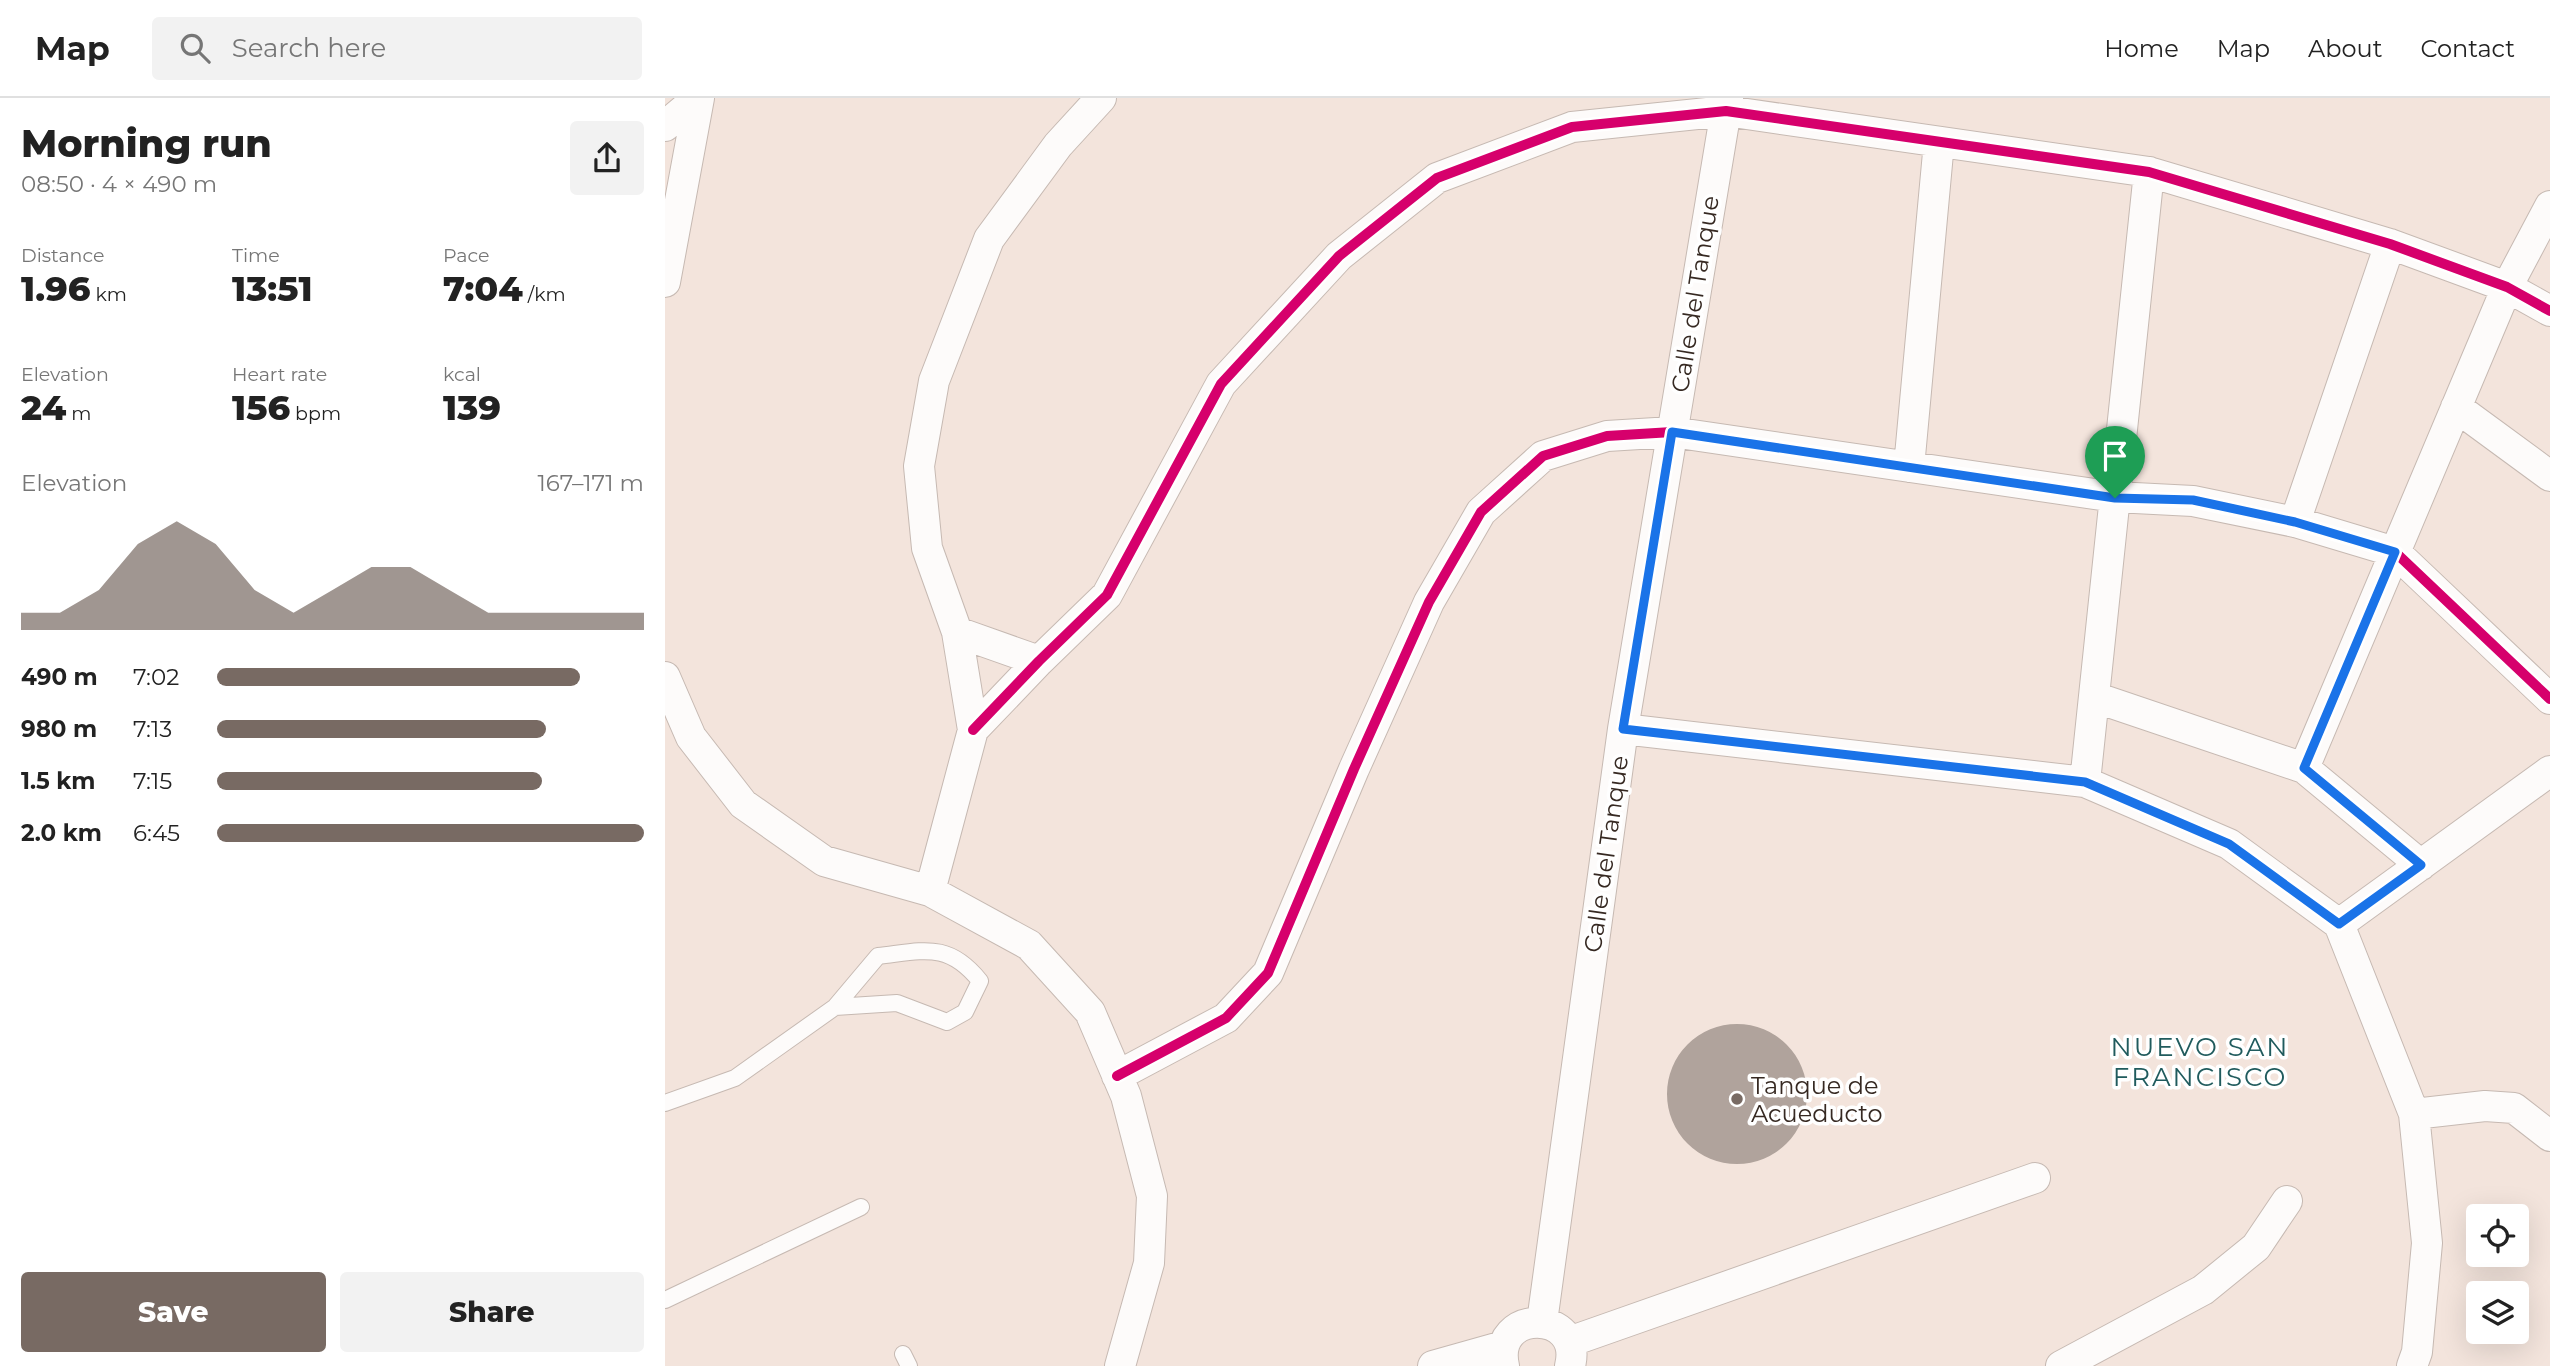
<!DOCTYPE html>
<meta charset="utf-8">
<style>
body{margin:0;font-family:Montserrat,sans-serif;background:#f2f2f2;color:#222;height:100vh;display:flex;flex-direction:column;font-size:26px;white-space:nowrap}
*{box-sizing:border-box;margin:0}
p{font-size:23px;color:#767676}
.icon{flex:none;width:38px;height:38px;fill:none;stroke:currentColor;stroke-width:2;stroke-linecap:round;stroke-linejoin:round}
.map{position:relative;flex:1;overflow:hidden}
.sheet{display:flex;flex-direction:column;background:#fff;width:665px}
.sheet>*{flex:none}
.buttons{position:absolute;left:1801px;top:1106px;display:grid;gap:14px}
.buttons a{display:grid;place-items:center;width:63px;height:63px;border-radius:7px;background:#fff;box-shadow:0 7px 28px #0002;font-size:35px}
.pin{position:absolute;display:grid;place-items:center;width:60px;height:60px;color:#fff;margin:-72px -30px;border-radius:50% 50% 50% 0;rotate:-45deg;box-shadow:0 0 7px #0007}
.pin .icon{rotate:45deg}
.round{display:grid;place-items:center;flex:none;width:74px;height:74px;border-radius:7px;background:#f2f2f2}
.headline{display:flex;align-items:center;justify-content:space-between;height:119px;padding:0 21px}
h1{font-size:38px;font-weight:800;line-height:52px}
.metrics{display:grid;grid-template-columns:repeat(3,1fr);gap:10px;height:119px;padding:7px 21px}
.metrics div{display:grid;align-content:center}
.metrics b{font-size:35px;font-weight:800}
.metrics small{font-size:19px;font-weight:400}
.metrics p{font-size:19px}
.chart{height:196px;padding:14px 21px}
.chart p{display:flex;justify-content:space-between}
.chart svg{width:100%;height:126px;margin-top:7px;fill:#786a63;opacity:.7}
.cta{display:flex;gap:14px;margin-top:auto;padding:14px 21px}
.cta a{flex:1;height:80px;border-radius:7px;background:#786a63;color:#fff;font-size:28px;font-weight:800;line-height:80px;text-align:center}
.cta a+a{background:#f2f2f2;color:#222}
ul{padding:0 21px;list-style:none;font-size:23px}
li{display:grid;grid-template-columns:112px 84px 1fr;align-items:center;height:52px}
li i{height:18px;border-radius:9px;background:#786a63}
header{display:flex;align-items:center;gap:42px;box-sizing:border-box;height:98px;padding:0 35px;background:#fff;border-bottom:2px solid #e0e0e0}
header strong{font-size:33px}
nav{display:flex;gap:38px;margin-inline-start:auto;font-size:24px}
.search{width:490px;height:63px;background:#f2f2f2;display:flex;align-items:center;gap:18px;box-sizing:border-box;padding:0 24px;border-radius:7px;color:#767676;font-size:26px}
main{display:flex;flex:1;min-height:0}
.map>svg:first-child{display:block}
</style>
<header>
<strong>Map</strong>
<div class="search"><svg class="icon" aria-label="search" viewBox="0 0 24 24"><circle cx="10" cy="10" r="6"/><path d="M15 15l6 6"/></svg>Search here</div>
<nav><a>Home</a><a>Map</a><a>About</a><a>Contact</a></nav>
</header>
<main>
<section class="sheet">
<div class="headline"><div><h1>Morning run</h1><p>08:50 · 4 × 490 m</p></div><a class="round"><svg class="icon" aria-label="share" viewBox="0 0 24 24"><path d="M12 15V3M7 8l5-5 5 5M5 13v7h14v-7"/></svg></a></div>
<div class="metrics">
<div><p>Distance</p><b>1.96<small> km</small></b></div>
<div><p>Time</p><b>13:51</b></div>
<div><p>Pace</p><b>7:04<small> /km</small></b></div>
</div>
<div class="metrics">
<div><p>Elevation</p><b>24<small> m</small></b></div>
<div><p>Heart rate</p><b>156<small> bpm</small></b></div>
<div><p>kcal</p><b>139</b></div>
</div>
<div class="chart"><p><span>Elevation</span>167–171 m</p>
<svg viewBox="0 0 160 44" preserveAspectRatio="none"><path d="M0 44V38L10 38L20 30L30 14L40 6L50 14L60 30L70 38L80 30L90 22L100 22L110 30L120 38L130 38L140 38L150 38L160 38V44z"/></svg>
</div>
<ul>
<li><b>490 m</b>7:02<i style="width:85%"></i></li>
<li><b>980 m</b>7:13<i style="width:77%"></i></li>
<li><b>1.5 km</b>7:15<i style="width:76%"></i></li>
<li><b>2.0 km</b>6:45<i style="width:100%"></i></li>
</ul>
<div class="cta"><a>Save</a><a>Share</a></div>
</section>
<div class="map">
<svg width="1885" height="1268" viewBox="0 0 1885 1268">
<rect width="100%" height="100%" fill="#f3e4dc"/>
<path fill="#b0a39c" d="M1002 996a70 70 0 1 1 140 0a70 70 0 1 1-140 0Z"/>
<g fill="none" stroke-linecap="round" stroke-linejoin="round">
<defs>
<path id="service" d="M0,1005L70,980L170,909L213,858C258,853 283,843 315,883L300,914L282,924L232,905L170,909
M0,1202L196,1109
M238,1256L244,1268"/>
<path id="minor" d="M0,28L33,0
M0,184L34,0
M1791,309L1885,378
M1244,369L1274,44
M1630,424L1725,146
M292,534L374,563
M0,579L26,639L78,706L159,763L265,793L364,847L425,914L461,998L487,1098L484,1165L455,1268
M1429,599L1639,670L1756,767
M958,631L1420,684L1564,746L1674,826L1749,1016L1762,1145L1752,1254L1747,1268
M308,632L374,563L442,497L556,286L674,158L772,80L907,29L1061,13L1484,74L1725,146L1842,189L1885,213
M1639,670L1842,189L1885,108
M1420,684L1484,74
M265,793L308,632L292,534L262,450L254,368L269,283L324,141L393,47L436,0
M1674,826L1885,673
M452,978L561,920L603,875L689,671L764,504L816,414L878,358L942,338L1007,334L1450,399L1528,403L1630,424L1730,454L1885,601
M1749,1016L1820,1008L1849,1010L1885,1038
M877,1224L958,631L1063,0
M904,1244L1370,1080
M768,1268L839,1248
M839,1268C826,1210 919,1211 905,1268
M1396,1268L1538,1192L1591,1149L1622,1103"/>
</defs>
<use href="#service" stroke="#c6b9b2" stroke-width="18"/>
<use href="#minor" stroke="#c6b9b2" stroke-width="32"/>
<use href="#service" stroke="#fdfbfa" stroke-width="16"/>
<use href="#minor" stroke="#fdfbfa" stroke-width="30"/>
<defs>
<path id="cycleway" d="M308,632L374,563L442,497L556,286L674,158L772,80L907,29L1061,13L1484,74L1725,146L1842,189L1885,213
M452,978L561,920L603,875L689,671L764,504L816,414L878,358L942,338L1007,334L1450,399L1528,403L1630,424L1730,454L1885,601"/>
</defs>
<use href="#cycleway" stroke="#fff" stroke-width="15"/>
<use href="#cycleway" stroke="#d6006c" stroke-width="10"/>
</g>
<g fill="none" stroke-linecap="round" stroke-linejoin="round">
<defs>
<path id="route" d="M1007,334L1450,400L1528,402L1630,424L1730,454L1639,670L1756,767L1674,826L1564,746L1420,684L958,631Z"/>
</defs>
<use href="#route" stroke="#fff" stroke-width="14"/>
<use href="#route" stroke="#1a73e8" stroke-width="9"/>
</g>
<circle fill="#786a63" stroke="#fff" stroke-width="2.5" cx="1072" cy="1001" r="7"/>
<g text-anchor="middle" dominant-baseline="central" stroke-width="7" stroke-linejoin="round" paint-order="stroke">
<g font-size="24" fill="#362922" stroke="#fff">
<text transform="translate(1030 196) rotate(-81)">Calle del Tanque</text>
<text transform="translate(941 756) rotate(-82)">Calle del Tanque</text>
</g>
<g font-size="24" fill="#362922" stroke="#fff" text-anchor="start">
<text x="1086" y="987">Tanque de<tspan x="1086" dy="28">Acueducto</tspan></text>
</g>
<g font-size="26" letter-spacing="2" fill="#205b5d" stroke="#fff">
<text x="1535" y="949">NUEVO SAN<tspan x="1535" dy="30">FRANCISCO</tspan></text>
</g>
</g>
</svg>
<div class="buttons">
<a><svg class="icon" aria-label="locate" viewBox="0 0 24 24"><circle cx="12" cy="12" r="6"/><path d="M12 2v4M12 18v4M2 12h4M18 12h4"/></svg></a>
<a><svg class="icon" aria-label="layers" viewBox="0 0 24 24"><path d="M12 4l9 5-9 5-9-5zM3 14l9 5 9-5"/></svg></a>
</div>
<div class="pin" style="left:1450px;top:400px;background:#1e9e55"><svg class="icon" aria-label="arrive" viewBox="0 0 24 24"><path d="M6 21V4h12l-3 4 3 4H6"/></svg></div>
</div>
</main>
